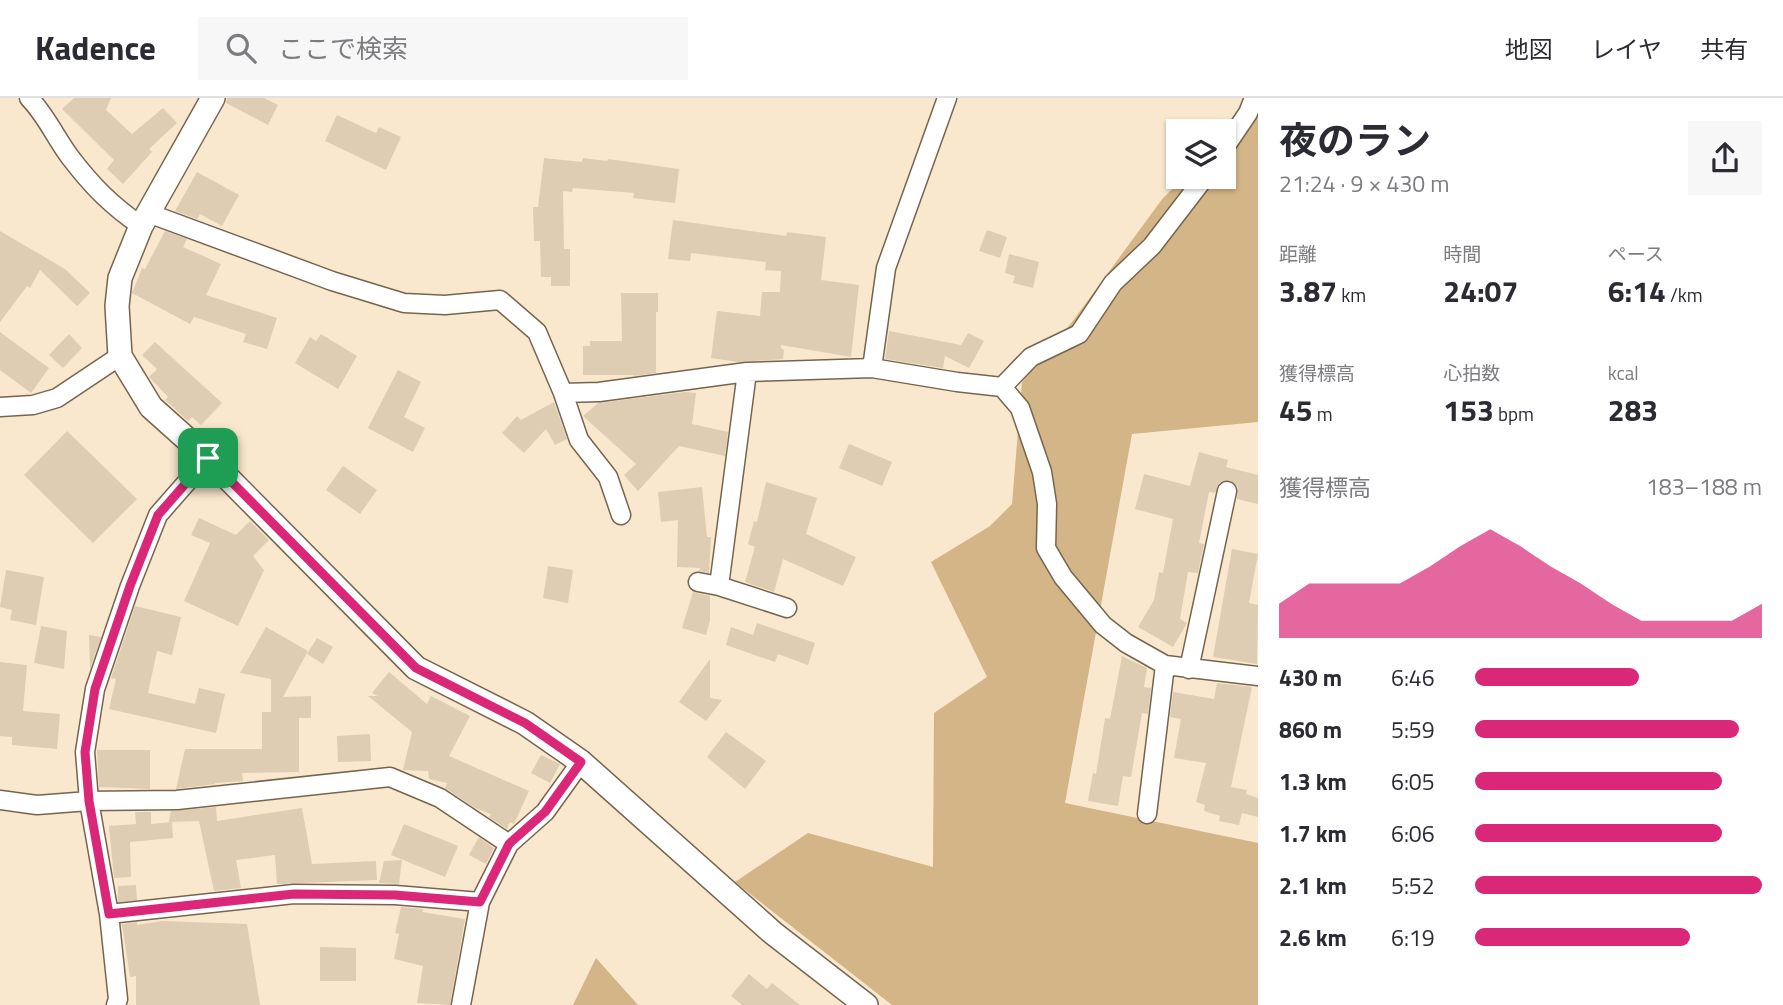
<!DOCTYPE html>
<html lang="ja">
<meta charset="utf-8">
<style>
body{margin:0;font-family:"Titillium Web","Noto Sans JP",sans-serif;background:#f7f7f7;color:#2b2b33;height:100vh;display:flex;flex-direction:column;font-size:26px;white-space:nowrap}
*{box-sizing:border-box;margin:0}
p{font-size:23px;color:#7c7c81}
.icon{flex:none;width:38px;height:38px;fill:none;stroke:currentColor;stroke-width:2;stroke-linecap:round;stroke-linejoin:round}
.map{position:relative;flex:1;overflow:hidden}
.drawer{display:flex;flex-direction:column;background:#fff;width:525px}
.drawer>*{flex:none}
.fabs{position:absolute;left:1166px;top:21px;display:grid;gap:14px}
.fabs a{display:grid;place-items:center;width:70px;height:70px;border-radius:0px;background:#fff;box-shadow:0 2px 5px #0004;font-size:35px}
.pin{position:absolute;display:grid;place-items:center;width:60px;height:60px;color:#fff;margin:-30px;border-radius:14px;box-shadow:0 4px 10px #0006}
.round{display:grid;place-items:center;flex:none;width:74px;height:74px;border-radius:0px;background:#f7f7f7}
.headline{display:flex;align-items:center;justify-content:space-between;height:119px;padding:0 21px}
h1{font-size:38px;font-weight:700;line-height:52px}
.stats{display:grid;grid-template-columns:repeat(3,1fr);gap:10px;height:119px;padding:7px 21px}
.stats div{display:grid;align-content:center}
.stats b{font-size:30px;font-weight:700}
.stats small{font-size:19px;font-weight:400}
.stats p{font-size:19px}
.chart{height:196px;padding:14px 21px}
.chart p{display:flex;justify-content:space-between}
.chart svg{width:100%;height:126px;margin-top:7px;fill:#db2777;opacity:.7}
ul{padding:0 21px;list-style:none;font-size:23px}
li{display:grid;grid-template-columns:112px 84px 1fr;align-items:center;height:52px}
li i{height:18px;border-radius:9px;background:#db2777}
header{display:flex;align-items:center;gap:42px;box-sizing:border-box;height:98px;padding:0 35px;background:#fff;border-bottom:2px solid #e1e1e2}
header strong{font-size:33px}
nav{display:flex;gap:38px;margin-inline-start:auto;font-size:24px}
.search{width:490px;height:63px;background:#f7f7f7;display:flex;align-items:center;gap:18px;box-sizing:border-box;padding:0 24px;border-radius:0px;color:#7c7c81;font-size:26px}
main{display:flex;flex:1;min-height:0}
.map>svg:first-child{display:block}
</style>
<header>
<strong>Kadence</strong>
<div class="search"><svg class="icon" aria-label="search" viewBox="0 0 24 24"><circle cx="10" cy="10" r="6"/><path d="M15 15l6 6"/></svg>ここで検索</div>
<nav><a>地図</a><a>レイヤ</a><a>共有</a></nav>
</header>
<main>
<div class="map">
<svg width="1258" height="907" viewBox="0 0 1258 907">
<rect width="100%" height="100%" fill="#fae8ce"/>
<path fill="#d3b588" d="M1258,7V324L1132,336L1065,705L1258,745V907H892L735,784L808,735L933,769L934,615L987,579L931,464L990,428L1012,406L1022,284L1072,224L1163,100L1185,79H1223V41Z
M596,860L638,907H573Z"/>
<path fill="#deccb3" d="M74,0H111L106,12L132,36L163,10L177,25L149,51L152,54L123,86L107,71L114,62L62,11Z
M227,0H264L278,7L268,27L226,5Z
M337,17L376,35L379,29L401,39L386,72L325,43Z
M544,60L582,64L583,60L607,63L608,61L679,71L675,105L633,100L634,95L573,90L572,94L563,93L564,151H570V188H551V179H541L540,143H534L533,109H538Z
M197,74L239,97L222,128L200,116L197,121L175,113Z
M673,122L786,138L787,134L826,139L821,182L859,187L851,259L781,247V250L784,252L783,261L738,264L711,260L717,213L760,218L762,194H780L781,173L765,172L766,164L691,155L690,163L668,161Z
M987,132L1007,139L1000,160L979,153Z
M0,133L65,171L90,195L77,208L40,172L30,190L27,188L0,224Z
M165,133L187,141L183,149L221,166L206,197L277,220L267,251L243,244L246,236L194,219L190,226L132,195L142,170L145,171Z
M1009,156L1039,164L1033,190L1013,185L1015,178L1005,175Z
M621,195H658V214H656V275L633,278L635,277H583V248H590V243H622Z
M889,233L961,247L968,235L984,243L969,270L945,258L943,270L885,261Z
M0,234L49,270L31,295L0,272Z
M69,236L82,250L63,270L49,257Z
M321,236L357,258L338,291L295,265L310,239L316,243Z
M155,244L222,305L201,327L192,319L188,323L165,302L168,299L149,279L157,271L142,257Z
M398,272L421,284L404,319L425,330L413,354L368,330Z
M685,294L696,295L692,326L728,334L725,358L679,348L638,393L624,377L636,366L583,318L598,305Z
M554,304L567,341L555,347L546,331L524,355L502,335L517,318L521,322Z
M67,333L137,401L93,445L24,377Z
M849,346L892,364L882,388L839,370Z
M1199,354L1228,362L1226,369L1258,377V406L1237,401L1238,389L1230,382L1219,385L1215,395L1209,394L1199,445L1204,446L1198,475L1188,474L1180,521L1187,525L1173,549L1138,529L1154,502L1159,474L1163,475L1173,421L1135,411L1144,376L1190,388Z
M343,368L377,392L360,416L326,392Z
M766,384L817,400L806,436L856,459L843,488L783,461L774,494L745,484L755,449L748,446L754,423L757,424Z
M702,389L707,439H711L709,475L699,473L700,470L677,469L678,422L661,424L658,394Z
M199,420L236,437L250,423L269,442L253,458L264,472L238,528L184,503L210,445L191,437Z
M1232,451L1258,456L1249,505L1258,507L1257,566L1213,559Z
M548,468L573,472L568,505L543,500Z
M6,472L44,479L36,527L10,522L12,512L0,509Z
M693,494L710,498V522L706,537L682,530Z
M135,508L181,519L172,557L157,553L148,595L195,606L199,590L225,596L216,635L109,611L116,581L111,580Z
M757,525L815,545L808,567L778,556L775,564L726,547L731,529L753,537Z
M41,528L67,533L64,571L34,565Z
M266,529L308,553L283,599L311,598V620H299V674L242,675L243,683L215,685V686L176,691L185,651H262V614H271V581L240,575Z
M89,537L101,539L90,571Z
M317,540L333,549L323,566L307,556Z
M1122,558L1147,570L1144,589L1151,590L1148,616L1142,615L1131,679L1123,678L1118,708L1088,703L1093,675L1096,676L1105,620L1110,621Z
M710,561V600L722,602L706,623L679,604Z
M0,564L27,567L23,613L60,616L57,651L12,647V639L0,638Z
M389,574L427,606L431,598L470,618L449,658L529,693L514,726L510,724L507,731L489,719L491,716L475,710L445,690L447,685L429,681L428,673L403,672L412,634L368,598H378L372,595Z
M1217,585L1252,589L1231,689L1247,692L1246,696L1258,700V719L1242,715L1239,727L1219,723L1220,718L1204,713L1205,707L1196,704L1206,665L1174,660L1181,621L1170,619L1173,594L1214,601Z
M726,634L766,663L745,691L707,659Z
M370,636L371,663L338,664L337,638Z
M97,652H150V691L99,689Z
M541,657L560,666L550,685L531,675Z
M216,709L217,723L302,710L312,766L376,763L377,782L277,786L275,757L236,762L241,790L214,793L199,723L169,724L171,713Z
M135,714H151V726L172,724L173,740L130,744L131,779L114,780L109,728L136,726Z
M404,726L458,748L445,779L391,757Z
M479,739L494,750L486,766L469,757Z
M402,762L399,786L379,785L384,763Z
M136,787L137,802L118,804V788Z
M401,809L423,811L422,814L465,821L450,907L417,905L423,868L394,861L399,836L395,835Z
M162,823L247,826L260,907H136V878L130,879L122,826L137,824V827Z
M320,849L356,850V883H320Z
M749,876L767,891L772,885L800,907H742L731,898Z"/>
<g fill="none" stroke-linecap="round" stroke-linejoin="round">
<defs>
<path id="minor" d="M29,0C46,17 55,39 70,59C92,88 111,107 141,128
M1223,52L1248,15L1254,0
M148,115L332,183L404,205L445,207L500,202L537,234L563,295L599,294L747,274L872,270L957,284L1002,289L1020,310L1042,374L1047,406L1046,450L1063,479L1103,527L1126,545L1165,567L1258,578
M872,270L886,170L947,0
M1002,289L1031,259L1079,236L1113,185L1152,148L1205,79
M563,295L579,342L608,379L621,417
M0,309L33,307L57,300L120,258
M208,360L158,417L130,488L95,591L85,654L89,703L109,816L294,796L395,797L480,804
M698,484L719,488L787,510
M719,488L747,274
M1189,571L1227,393
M0,702L37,707L89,703L177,702L390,679L440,700L509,746
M1147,716L1165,567
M109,816L118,901L116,907
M461,907L480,804L509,746L545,714L581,664"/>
<path id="tertiary" d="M213,0L141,128L120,180L117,208L120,258L151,309L208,360L416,570L525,625L581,664L773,835L866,907"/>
</defs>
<use href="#minor" stroke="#75654e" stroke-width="21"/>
<use href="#tertiary" stroke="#75654e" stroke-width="26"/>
<use href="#minor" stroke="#fff" stroke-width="18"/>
<use href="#tertiary" stroke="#fff" stroke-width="23"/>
</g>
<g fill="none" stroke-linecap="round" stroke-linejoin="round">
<defs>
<path id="route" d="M208,360L416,570L525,625L581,664L545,714L509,746L480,804L395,797L294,796L109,816L89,703L85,654L95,591L130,488L158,417Z"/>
</defs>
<use href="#route" stroke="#fff" stroke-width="14"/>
<use href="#route" stroke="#db2777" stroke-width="9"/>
</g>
</svg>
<div class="fabs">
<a><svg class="icon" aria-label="layers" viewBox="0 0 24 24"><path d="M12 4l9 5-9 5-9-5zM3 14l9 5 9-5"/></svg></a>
</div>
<div class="pin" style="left:208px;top:360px;background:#1e9e55"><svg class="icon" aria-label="arrive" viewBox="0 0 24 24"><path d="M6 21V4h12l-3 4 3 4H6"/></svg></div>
</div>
<section class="drawer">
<div class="headline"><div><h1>夜のラン</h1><p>21:24 · 9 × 430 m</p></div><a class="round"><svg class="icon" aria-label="share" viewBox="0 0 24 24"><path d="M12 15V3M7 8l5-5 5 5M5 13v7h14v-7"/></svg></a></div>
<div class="stats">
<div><p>距離</p><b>3.87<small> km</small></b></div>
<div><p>時間</p><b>24:07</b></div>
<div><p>ペース</p><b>6:14<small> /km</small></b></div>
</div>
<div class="stats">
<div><p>獲得標高</p><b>45<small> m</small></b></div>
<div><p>心拍数</p><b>153<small> bpm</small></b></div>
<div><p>kcal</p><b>283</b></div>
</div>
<div class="chart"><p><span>獲得標高</span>183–188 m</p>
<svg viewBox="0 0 160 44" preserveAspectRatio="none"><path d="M0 44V32L10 25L20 25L30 25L40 25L50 19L60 12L70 6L80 12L90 19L100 25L110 32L120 38L130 38L140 38L150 38L160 32V44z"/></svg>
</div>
<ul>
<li><b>430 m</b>6:46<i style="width:57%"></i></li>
<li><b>860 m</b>5:59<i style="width:92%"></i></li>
<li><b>1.3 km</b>6:05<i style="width:86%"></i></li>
<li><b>1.7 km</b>6:06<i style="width:86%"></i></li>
<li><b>2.1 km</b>5:52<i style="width:100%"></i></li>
<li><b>2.6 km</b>6:19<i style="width:75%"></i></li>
</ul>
</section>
</main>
